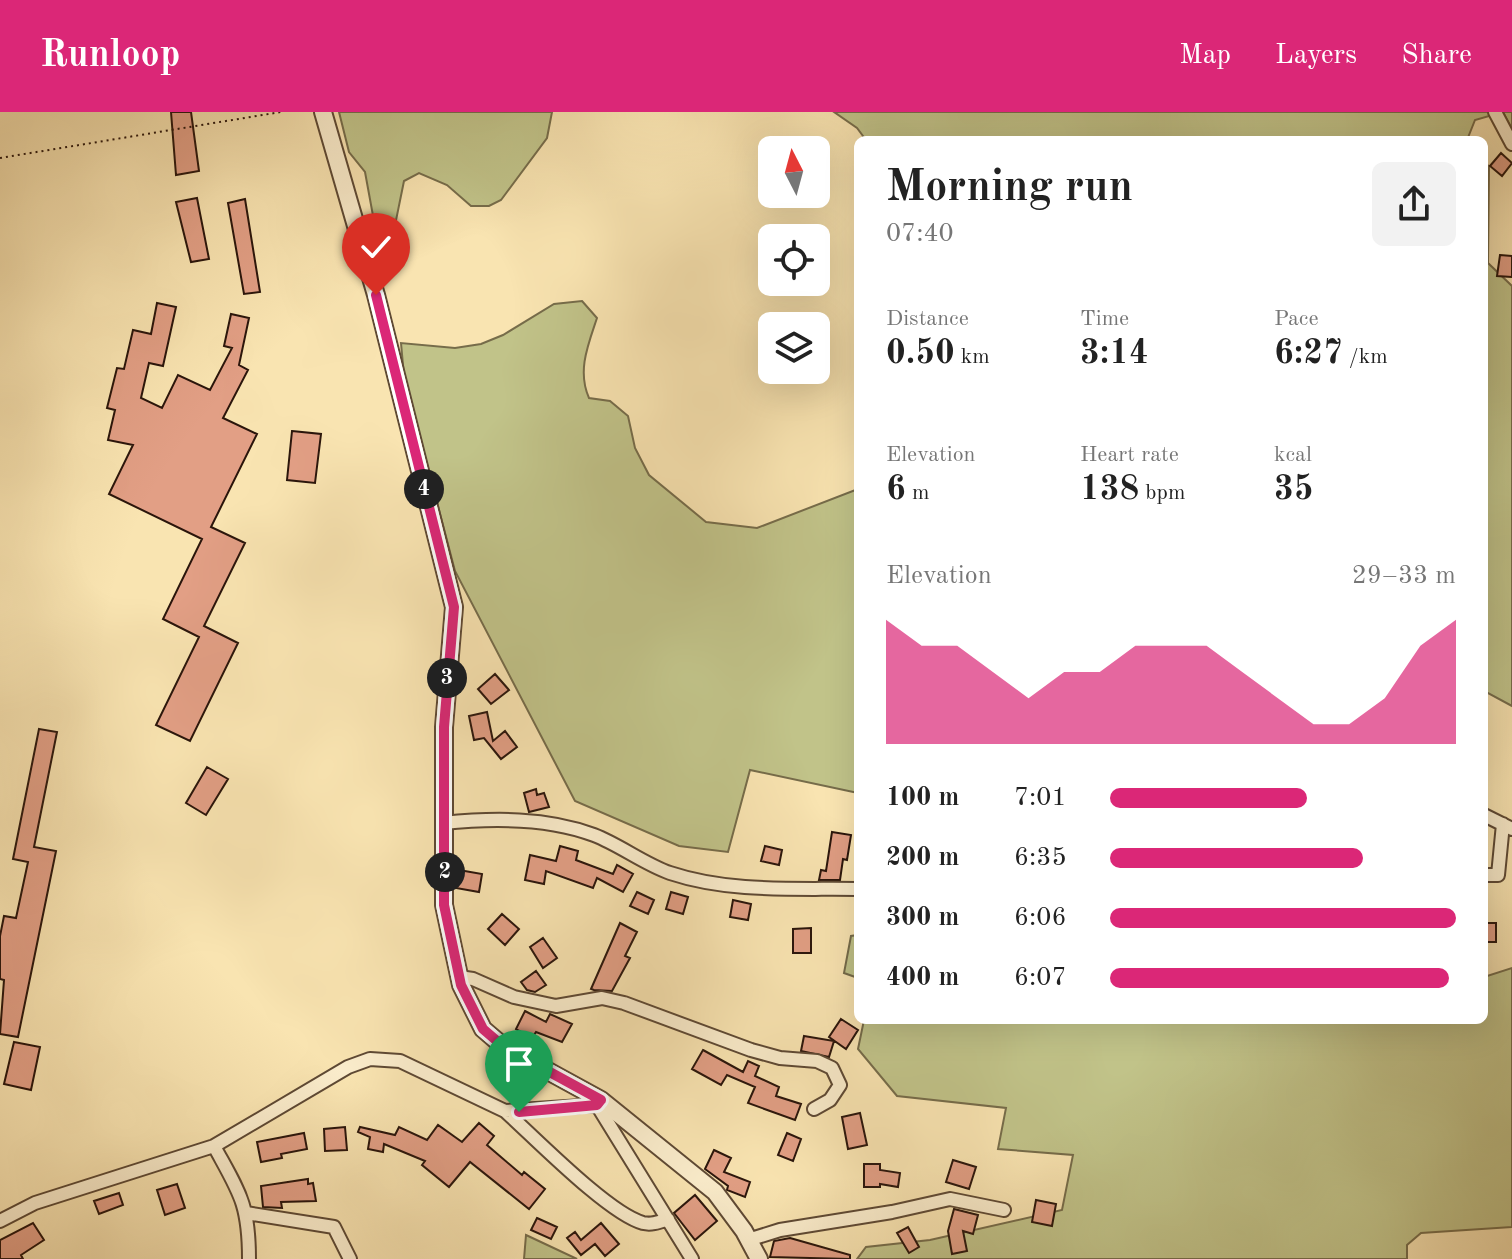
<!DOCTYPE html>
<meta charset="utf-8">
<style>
body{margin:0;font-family:"Old Standard TT",serif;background:#f2f2f2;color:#222;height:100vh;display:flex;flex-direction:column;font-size:30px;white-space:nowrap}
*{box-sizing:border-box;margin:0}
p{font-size:26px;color:#767676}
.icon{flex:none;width:44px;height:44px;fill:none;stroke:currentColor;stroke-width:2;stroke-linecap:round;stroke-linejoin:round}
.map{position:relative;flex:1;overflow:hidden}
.sheet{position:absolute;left:854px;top:24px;width:634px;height:888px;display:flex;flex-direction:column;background:#fff;border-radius:12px;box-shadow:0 8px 32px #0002}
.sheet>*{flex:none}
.needle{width:52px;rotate:354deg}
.tools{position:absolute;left:758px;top:24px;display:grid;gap:16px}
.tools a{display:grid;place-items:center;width:72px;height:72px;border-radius:12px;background:#fff;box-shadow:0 8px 32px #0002;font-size:40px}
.pin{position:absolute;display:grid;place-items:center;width:68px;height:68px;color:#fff;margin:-82px -34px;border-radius:50% 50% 50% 0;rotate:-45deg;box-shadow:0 0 8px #0007}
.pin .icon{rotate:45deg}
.km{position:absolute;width:40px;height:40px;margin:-20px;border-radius:50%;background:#222;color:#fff;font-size:22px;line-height:40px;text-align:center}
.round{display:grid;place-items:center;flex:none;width:84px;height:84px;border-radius:12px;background:#f2f2f2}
.headline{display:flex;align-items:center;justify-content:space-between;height:136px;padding:0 32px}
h1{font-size:44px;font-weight:700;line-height:60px}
.metrics{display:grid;grid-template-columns:repeat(3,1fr);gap:12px;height:136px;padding:8px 32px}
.metrics div{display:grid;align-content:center}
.metrics b{font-size:34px;font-weight:700}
.metrics small{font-size:22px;font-weight:400}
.metrics p{font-size:22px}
.chart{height:224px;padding:16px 32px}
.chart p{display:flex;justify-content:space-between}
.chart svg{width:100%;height:144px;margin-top:8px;fill:#db2777;opacity:.7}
ul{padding:0 32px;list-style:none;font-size:26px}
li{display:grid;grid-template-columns:128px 96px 1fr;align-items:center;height:60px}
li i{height:20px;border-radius:10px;background:#db2777}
header{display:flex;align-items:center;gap:48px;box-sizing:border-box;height:112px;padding:0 40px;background:#db2777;color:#fff}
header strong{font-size:38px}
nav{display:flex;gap:44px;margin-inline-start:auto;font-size:28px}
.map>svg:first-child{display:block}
</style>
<header>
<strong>Runloop</strong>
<nav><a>Map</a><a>Layers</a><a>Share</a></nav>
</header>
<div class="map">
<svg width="1512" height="1147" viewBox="0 0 1512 1147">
<rect width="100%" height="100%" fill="#f9e4b1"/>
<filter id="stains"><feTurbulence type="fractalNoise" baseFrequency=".0025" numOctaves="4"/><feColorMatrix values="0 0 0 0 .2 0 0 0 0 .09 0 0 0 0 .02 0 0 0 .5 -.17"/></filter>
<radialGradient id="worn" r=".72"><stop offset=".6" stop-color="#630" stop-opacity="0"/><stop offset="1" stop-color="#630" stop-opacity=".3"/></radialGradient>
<path fill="#c1c389" stroke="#766c4a" stroke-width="2" d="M339,0H552L547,26L501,88L489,94H471L447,73L419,61L404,69L392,128L378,131L365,60L349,40Z
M834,0H1512V17L1503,0L1475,8L1467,28H866L857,16Z
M1484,52L1489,54L1488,151L1512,174V594L1484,579Z
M582,189L597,206C588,233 577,259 589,286L610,289L628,304L635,336L649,363L706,410L757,416L858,377V681L750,658L728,740L679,734L575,689L455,459L404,264L401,231L455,236L481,232L503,223L554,192Z
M858,823V866L844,861L851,824Z
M1512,856V1115L1421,1121L1407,1133V1147H857L866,1135L930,1128L1062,1098L1073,1043L998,1037L1006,996L897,984L858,937L864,908H1484V865Z
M526,1123L577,1147H524Z"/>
<path fill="#e29f85" stroke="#2a150b" stroke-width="2" d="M171,0H191L199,59L176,63Z
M1501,41L1512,51L1502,64L1490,54Z
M197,86L209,147L191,150L176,90Z
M245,87L260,180L244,182L228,91Z
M1500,143L1512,144V165L1497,164Z
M157,191L176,195L163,254L149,251L141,286L162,296L178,263L210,278L232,236L224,234L231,202L249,206L239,253L248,258L223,306L257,322L211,415L245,431L204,514L238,531L190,629L156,613L199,525L163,507L202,427L109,382L133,333L108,328L115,298L107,296L117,256L124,257L133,218L151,222Z
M292,319L321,322L315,371L287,368Z
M495,562L509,578L491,592L478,577Z
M487,600L493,629L505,619L517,635L501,647L484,626L474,628L469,604Z
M39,617L57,620L34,735L56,739L18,925L0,922L4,868L0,867V824L4,804L16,806L28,750L13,747Z
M207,655L228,667L206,703L186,691Z
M536,677L537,683L544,681L549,695L529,700L524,681Z
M832,720L851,723L847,748L843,747L840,768H819L821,758L826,759Z
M560,734L578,739L576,748L613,762L617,753L633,762L623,780L597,766L593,776L546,759L544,772L525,768L530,743L556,749Z
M765,734L782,738L779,753L761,749Z
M459,758L482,762L479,780L456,776Z
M637,780L654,788L648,802L630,794Z
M671,780L688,785L683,802L666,797Z
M733,788L751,792L748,808L730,805Z
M502,802L519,817L505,833L488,817Z
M620,811L637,820L625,844L630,846L612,879L594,878L591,877Z
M1484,811H1496V830H1484Z
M811,816V841H793V817Z
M543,826L557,846L543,856L530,835Z
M536,859L546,873L535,880L527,878L521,870Z
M525,899L546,910L550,902L572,912L562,930L536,920L532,926L516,917Z
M841,907L858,918L846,937L829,925Z
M804,924L834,929L829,945L801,939Z
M14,930L40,935L31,978L4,972Z
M703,938L743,960L748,949L759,954L755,964L779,975L776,984L801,992L795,1008L748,991L755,975L727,963L721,973L692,957Z
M860,1001L867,1033L848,1037L842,1005Z
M479,1011L494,1024L487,1033L522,1063L524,1060L545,1077L529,1097L470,1050L449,1075L422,1053L425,1049L384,1032L383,1040L368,1037L370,1025L358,1020L360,1015L395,1023L399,1015L427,1028L438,1013L462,1030Z
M345,1015L347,1038L325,1039L324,1017Z
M304,1021L307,1037L281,1042L282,1046L261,1050L257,1030Z
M787,1021L801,1027L793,1049L778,1043Z
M714,1038L731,1046L724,1060L750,1070L745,1085L727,1078L728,1074L705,1057Z
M953,1048L976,1055L969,1077L946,1070Z
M864,1052H880V1058L900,1061L898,1075L880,1072V1075H864Z
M308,1067V1072L313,1071L316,1089L281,1090L282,1096L263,1095L261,1074Z
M177,1072L185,1096L165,1103L157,1078Z
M119,1081L123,1093L99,1102L94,1089Z
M695,1083L717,1109L695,1128L674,1101Z
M1036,1088L1056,1092L1052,1114L1032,1110Z
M954,1097L978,1103L973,1122L963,1119L967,1139L952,1142L948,1119Z
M537,1106L557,1115L551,1127L531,1118Z
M33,1111L44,1128L21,1143L23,1147H0V1128Z
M601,1111L619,1132L605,1144L595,1132L581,1143L567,1126L575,1120L581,1128Z
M908,1115L919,1135L909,1141L897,1121Z
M790,1126L850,1143V1147L770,1145L774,1129Z"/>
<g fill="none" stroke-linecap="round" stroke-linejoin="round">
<defs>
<path id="minor" d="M1495,0L1512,32
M1484,703L1512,717
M443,711C492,706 547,705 594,723C620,733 644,752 670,761C730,781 796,776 858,777
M1484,763H1498L1503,712
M459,865L473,867L514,885L556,894L602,886L624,891L751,938L780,946L817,949L832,956L840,973L830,988L814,997
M597,993L692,1147
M505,999C535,1026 609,1102 643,1111C652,1113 659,1110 668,1107
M214,1034C239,1080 249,1091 249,1147
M246,1101L334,1115L350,1147
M0,1109L35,1091L214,1034L348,955L370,947L400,949L505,999L597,993L601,988
M748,1128L780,1118L892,1100L950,1087L1004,1098"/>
<path id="tertiary" d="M323,0L376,183L454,495L444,615V793L461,873L483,917L504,935L601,988L715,1080L744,1119L759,1147"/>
</defs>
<use href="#minor" stroke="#5e4934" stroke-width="16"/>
<use href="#tertiary" stroke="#5e4934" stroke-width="20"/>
<path stroke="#2a150b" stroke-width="2" stroke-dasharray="2 4" stroke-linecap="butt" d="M0,46L281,0"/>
<use href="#minor" stroke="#fbedcc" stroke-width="12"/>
<use href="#tertiary" stroke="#fbedcc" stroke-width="16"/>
</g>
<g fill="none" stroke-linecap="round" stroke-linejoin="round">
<defs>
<path id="route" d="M376,183L454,495L444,615V793L461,873L483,917L504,935L601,988L597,993L519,1000"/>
</defs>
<use href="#route" stroke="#fff" stroke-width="16"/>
<use href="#route" stroke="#db2777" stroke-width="10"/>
</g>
<rect width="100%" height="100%" filter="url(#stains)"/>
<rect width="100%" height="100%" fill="url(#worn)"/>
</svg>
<div class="tools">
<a><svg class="needle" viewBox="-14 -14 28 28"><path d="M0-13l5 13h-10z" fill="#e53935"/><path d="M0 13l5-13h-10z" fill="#767676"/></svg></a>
<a><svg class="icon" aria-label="locate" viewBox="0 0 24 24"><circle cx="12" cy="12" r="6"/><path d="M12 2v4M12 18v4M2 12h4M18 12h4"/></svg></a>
<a><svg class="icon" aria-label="layers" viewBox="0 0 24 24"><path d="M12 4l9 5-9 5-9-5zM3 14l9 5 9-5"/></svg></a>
</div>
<div class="pin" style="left:519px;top:1000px;background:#1e9e55"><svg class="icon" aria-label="arrive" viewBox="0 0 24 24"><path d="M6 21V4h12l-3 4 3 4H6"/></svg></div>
<div class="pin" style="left:376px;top:183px;background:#d93025"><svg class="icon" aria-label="check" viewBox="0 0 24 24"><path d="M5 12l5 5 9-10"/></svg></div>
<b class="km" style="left:445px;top:760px">2</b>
<b class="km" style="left:447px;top:566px">3</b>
<b class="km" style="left:424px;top:377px">4</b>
<section class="sheet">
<div class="headline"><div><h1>Morning run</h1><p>07:40</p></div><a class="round"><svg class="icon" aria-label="share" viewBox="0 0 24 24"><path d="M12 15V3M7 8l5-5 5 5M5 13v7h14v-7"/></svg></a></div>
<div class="metrics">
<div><p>Distance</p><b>0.50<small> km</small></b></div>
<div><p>Time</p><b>3:14</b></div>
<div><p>Pace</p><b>6:27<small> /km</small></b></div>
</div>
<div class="metrics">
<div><p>Elevation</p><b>6<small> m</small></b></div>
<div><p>Heart rate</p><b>138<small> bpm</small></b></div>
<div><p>kcal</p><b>35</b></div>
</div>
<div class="chart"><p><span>Elevation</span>29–33 m</p>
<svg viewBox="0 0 160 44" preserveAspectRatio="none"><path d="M0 44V6L10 14L20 14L30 22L40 30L50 22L60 22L70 14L80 14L90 14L100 22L110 30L120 38L130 38L140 30L150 14L160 6V44z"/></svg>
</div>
<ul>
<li><b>100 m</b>7:01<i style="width:57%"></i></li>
<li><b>200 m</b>6:35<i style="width:73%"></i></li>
<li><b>300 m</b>6:06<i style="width:100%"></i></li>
<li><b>400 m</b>6:07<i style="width:98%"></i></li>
</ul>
</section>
</div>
